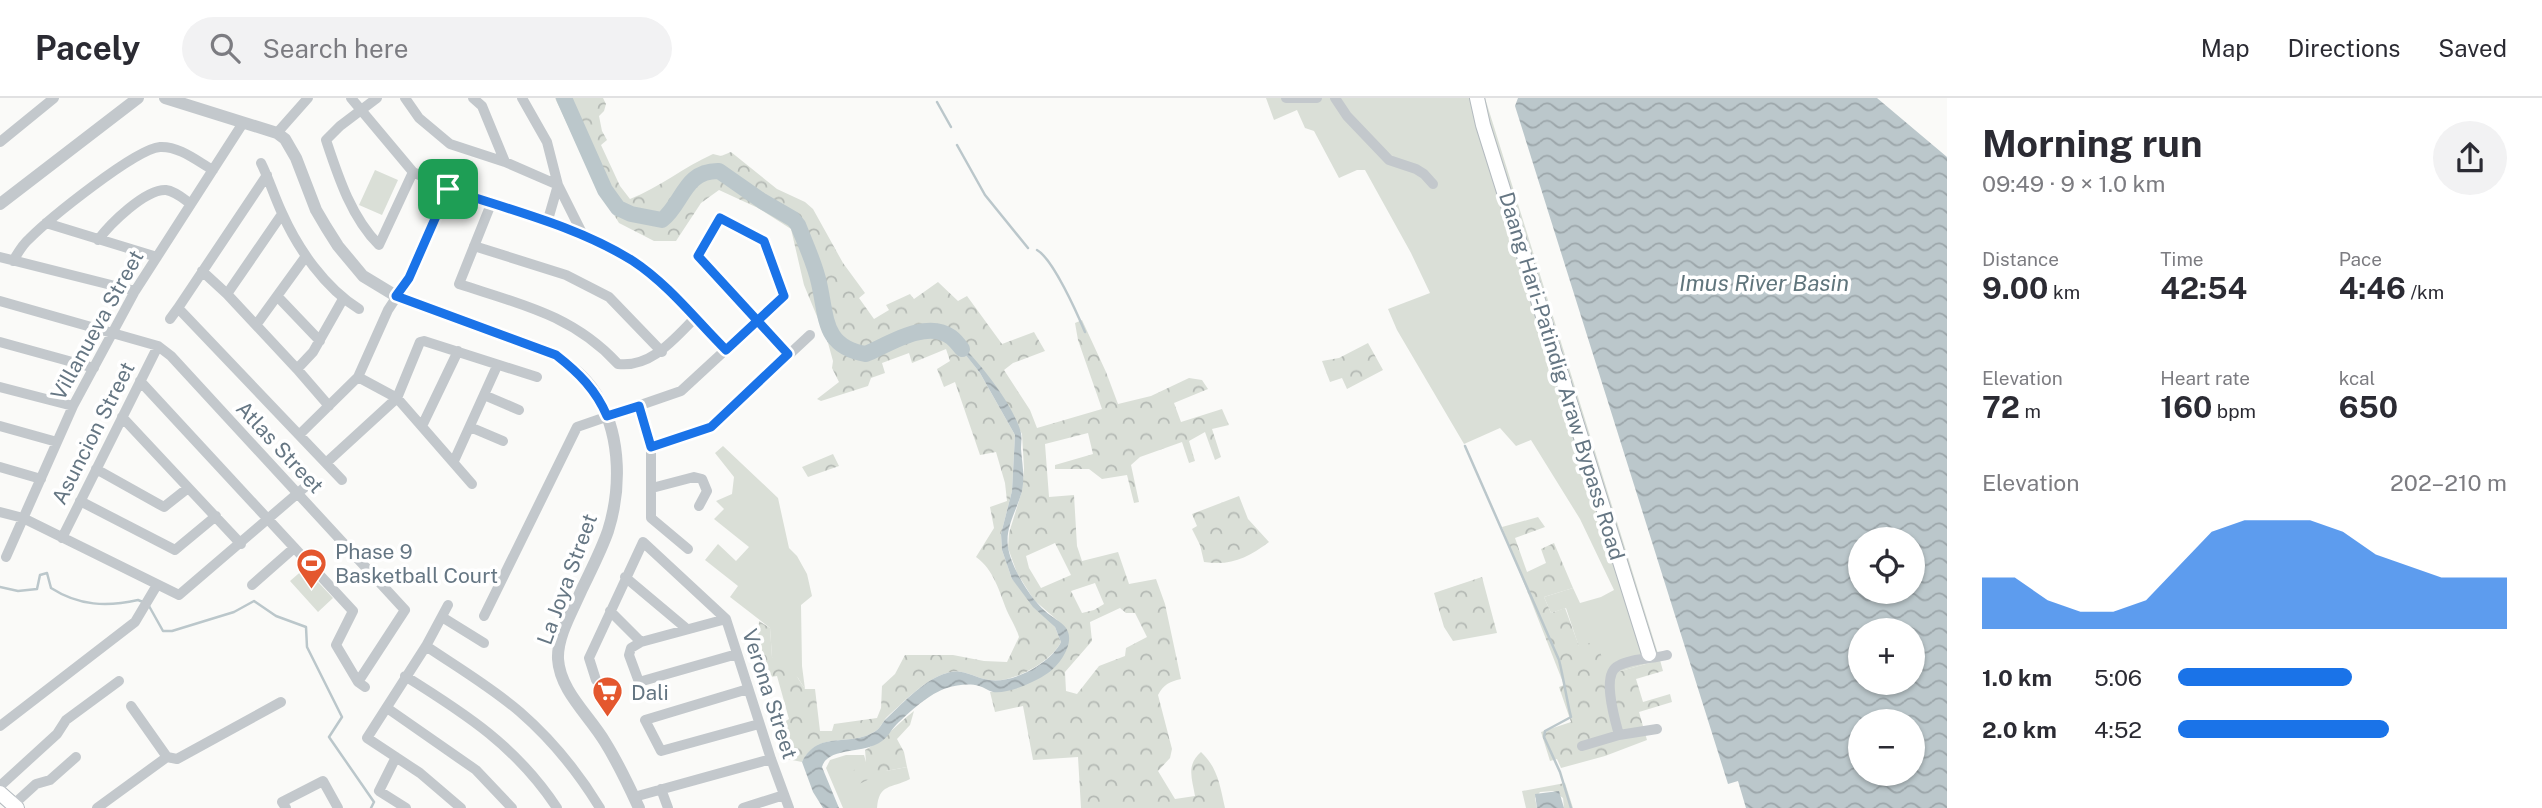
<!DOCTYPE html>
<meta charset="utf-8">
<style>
body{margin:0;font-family:"Public Sans",sans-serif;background:#f2f2f3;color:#2b2b33;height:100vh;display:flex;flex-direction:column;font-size:26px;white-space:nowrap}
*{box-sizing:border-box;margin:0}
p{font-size:23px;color:#7c7c81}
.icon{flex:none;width:38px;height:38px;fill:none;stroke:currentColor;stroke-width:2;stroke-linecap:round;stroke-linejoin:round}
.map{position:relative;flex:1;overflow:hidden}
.panel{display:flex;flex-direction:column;background:#fff;width:595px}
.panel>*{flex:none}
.buttons{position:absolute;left:1848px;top:429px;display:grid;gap:14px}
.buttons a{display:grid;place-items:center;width:77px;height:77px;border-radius:50%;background:#fff;box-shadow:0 2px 5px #0004;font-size:35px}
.pin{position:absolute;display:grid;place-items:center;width:60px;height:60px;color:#fff;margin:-30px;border-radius:14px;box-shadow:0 4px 10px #0006}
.round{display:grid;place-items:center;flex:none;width:74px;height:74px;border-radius:37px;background:#f2f2f3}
.overview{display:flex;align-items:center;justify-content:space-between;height:119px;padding:0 35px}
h1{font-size:38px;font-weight:700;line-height:52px}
.stats{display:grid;grid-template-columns:repeat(3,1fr);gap:10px;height:119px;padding:7px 35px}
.stats div{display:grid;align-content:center}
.stats b{font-size:30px;font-weight:700}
.stats small{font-size:19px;font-weight:400}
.stats p{font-size:19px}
.chart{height:196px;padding:14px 35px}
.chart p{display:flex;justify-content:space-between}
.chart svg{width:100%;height:126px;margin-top:7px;fill:#1a73e8;opacity:.7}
ul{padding:0 35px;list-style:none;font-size:23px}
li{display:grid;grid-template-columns:112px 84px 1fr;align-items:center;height:52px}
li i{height:18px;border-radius:9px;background:#1a73e8}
header{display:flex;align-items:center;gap:42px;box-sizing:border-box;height:98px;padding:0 35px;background:#fff;border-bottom:2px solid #e1e1e2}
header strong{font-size:33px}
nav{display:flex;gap:38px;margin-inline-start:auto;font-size:24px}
.search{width:490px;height:63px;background:#f2f2f3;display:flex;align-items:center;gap:18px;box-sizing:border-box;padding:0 24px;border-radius:38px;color:#7c7c81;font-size:26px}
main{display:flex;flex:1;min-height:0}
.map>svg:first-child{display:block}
</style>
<header>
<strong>Pacely</strong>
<div class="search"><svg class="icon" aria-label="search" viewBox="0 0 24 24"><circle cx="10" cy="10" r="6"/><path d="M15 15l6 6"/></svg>Search here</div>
<nav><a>Map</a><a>Directions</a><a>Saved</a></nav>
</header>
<main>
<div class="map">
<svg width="1947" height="710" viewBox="0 0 1947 710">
<defs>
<pattern id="forest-crowns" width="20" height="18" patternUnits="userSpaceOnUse" patternTransform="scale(1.75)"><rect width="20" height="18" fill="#dadfd7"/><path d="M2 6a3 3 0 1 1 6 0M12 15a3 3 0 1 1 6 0" fill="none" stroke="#b4b9b4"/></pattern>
<pattern id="water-waves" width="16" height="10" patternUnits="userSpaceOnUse" patternTransform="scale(1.75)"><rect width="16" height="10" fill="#bbc7cb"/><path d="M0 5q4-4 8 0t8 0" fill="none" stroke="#9ca6aa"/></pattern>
</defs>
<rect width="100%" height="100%" fill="#fafaf8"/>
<path fill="#dadfd7" d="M1266,0H1485L1660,562L1607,577L1579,549L1566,510L1551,515L1544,499L1573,490L1580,505L1601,499L1614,492L1580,421L1531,342L1516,348L1500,330L1464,346L1397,232L1388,211L1430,195L1411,155L1365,72H1357L1339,80L1314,33L1305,30L1297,12L1274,22Z
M375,72L398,82L382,117L359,107Z
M723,348L778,400L789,450L797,458L807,476L812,498L801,507L802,568L805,591L798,580L772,559L770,530L730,499L738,488L705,462L718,446L736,463L749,449L714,421L724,411L716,403L732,396L734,379L715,355Z
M305,470L333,500L318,514L290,483Z
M846,657H864L866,664L886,673L907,669L910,681C891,691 879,685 877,710H843L826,670L830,662Z"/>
<path fill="url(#forest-crowns)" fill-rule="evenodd" d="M555,0H603L606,6L604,13L599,18L602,33L607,42L601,47L620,88L630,101C660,89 684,69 713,56L721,58L731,54L777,91L805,104L813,111L843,165L865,195L859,200L874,221L889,212L886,207L910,196L914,201L938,184L958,203L967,198L1002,246L1034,234L1045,253L1013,265L1004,272L1030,312L1037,330L1102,311L1078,242L1075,225L1082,222L1106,274L1118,306L1151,298L1189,280L1202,282L1208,291L1174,305L1181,324L1222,311L1229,327L1212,331L1221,359L1215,362L1205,334L1189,343L1195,363L1189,365L1182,344L1140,359L1131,367L1139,404L1134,405L1127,377L1102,381L1089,371H1055V367L1093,356L1088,335L1045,346L1049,399L1074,397L1077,448L1082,463L1118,454L1129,486L1156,481L1165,506L1181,581C1169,584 1164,586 1158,597L1172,651L1170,660L1158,673L1175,701L1195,698C1192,680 1186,667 1201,654C1218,670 1220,688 1225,710H1081L1078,659L1033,662L1023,608L995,614L990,594H1001L1067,551L1057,522L1034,502L1017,475L1008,450L1009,435L1022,393L1024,370L1022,336L997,290L952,239L980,275L1015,337L1012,393L1001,436L1002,452L1012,481L1055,529L1061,544C1051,564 1012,586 989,582C974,580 963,570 947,575C925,581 904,604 887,619C883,623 881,629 877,632C851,651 820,630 802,664L787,661L789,655L781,626L789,621L777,578L765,580L757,561L759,523L770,530L772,559L786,562L805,591H815L820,633H832L834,626L877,620L881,610L882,588L895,576L905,557H953L984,563L1007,564L1019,539C1016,529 1011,522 1007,513C999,493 994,472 976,459L994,430L990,409L1007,403L1005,385L996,354L980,357L955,284L944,289L937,271L950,263L946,251L912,265L909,255L882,265L885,275L871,280L868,288L821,303L817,301L839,284L832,270L833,263L828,245L804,187L791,131L758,110L719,92L701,105L676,143H654L619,125L597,89ZM1055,445L1071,477L1041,490L1029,470L1026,458ZM1095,485L1104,506L1094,512L1082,515L1071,493ZM1120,510L1126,515H1135L1147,539L1126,550L1125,558L1099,568L1077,596L1066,593L1065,574L1092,543L1090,524Z
M1368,245L1383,272L1347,291L1342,280L1330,284L1322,263L1339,260Z
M833,356L839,368L808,379L802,369Z
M1239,398L1248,421L1269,444C1247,460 1232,468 1204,464L1200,447L1192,431L1197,428L1192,416Z
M1538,419L1545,429L1515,440L1527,474L1546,465L1541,451L1554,445L1573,490L1544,499L1551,515L1565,510L1579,548L1597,543L1607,577L1660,562L1663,573L1636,581L1643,604L1670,596L1672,604L1639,614L1647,642L1605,658L1561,670L1557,661L1550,663L1541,634L1571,624L1559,589L1564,587L1502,429Z
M1482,479L1497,535L1453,543L1444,529L1434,495Z
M914,613L910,627L897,641L904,654L907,669L886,673L853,689L847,677L866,664L865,652C884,642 897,626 914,613Z
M1565,685L1573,710H1564L1563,700L1553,693L1540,694L1535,700L1537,710H1526L1522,693Z"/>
<path fill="url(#water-waves)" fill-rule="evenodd" d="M1518,0H1877L1947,59V710H1746L1738,683L1728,686L1515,8ZM1860,441H1913V494H1860ZM1860,532H1913V584H1860ZM1860,623H1913V676H1860Z
M950,237C973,255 1014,306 1021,335C1022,340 1021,346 1021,351C1022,365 1025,378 1022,393C1017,412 1005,429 1008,449C1011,469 1030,500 1045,513C1051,519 1061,523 1066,530C1076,544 1060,567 1048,575C1035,584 1009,596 993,594C988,593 984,589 979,588C969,585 957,587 947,590C930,595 909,614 896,627C891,632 888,639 882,643C864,657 828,648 822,669L839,710H823L813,694L802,664C819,630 851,651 877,632C881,629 883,623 887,620C904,604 925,581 947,575C963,570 974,580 989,582C1013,586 1051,565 1061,544L1055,529L1033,509L1012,481L1002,452L1001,436L1012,393L1015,337L980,275Z
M1559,693L1564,710H1537L1535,696Z"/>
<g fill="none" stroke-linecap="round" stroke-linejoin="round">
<path stroke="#bbc7cb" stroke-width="2.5" d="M937,4L951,29
M957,47L985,97L1028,150
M1037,152C1053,161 1077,215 1085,234
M1465,348L1559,562C1564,582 1566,599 1571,619L1545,633L1544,639L1560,674L1571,710
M0,489L18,493L37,491L40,477L47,475L51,490C79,508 107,509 138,502L143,504
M149,508L163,533H172L234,514L254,503L276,518L306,529L307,549L342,619L329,639L374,704L371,710"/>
<path stroke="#bbc7cb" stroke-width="16" d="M564,0L605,92L618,110L631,116L662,122C683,106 684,72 719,73L762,103L793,121L798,127C805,145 815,166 819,185C827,220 823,249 866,256C889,246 927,221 951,239C955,242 959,247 962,251"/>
<defs>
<path id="secondary" d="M1477,0L1483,27L1649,556
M0,695L17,710"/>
</defs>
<use href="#secondary" stroke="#b3babf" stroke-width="16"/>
<path stroke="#c3c8cc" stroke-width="10" d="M351,0L413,74L448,91L583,137L632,163L660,184L726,252
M377,0L340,28L326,42C338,78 351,119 379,147L413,74
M405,0L419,20L450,46L505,64L558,87L583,137
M473,0L482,8L505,64
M522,0L547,44L558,87L547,125
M1286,0H1317
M1335,0L1347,18L1389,62L1416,71L1424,76L1433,86
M277,35L308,0
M0,44L54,0
M261,65C269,81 274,98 282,115C298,151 325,190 359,211
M267,77L178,210L342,382
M491,106L459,186C520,206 573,217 618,266C651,270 674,241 695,220
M46,125L157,159
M98,142C110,126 145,91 166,92C175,93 184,101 191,106
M474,148L566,177L609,199L662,254
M0,159L135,193
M13,163C18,155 22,147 29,141C49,121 135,51 160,49C179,48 197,63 213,72
M202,173L227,196L297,271L313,254L343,201
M227,196L282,116
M278,199L320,243
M0,203L158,248L171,258L405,512L358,584
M170,221L178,210
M256,227L306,158
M0,244L94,270
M297,271L329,308
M358,279L397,300L472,386
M140,283L353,513L336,547L358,584L365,589
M0,289L73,308
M484,297L519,312
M639,308L651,349V420L688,451
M122,319L241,446
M0,328L57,344
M422,328L458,253
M470,329L503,343
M299,337L358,279L388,212L409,180L448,91
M651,349L711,329L810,237
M454,363L497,268
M326,365L397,300L420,244L424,243L537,279
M0,369L41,381
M96,371L164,409L188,390
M652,390L694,379L702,381L707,393L699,408
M80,403L175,452L216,418
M0,414L23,420L179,497L312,383
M62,440L158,248
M6,459L73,308L135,193L243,25
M625,479L687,531
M252,487L294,450
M448,507L426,548L367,640L420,675L461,710
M610,513L641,544
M484,518L577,329L681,293L784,198L764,143L720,120L698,158L788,255
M442,519L484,545
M726,521L641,544L631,550L629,557L639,584L737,556
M426,548C457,569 491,589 520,614C551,641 578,674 600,710
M405,578C466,616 517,649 557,710
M596,582L589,560L643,444L726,521L771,661L789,710
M748,591L645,622L661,653L759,626
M387,610L476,672L512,710
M0,628L135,524L157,487
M1619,637C1615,622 1601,576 1618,568C1632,560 1652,561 1667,557
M1582,648L1619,637L1657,631
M167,659L177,661L281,604
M396,659L379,693L406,710
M0,688L57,636L66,622L119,583
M661,691L668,710
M634,699L771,661
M13,707L36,686L50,682L76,659
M97,710L167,659L131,608
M286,710L282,704L323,683L338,710
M743,710L784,697"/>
<path stroke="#c3c8cc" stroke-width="12" d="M165,0L277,35L285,41L296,60L316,112L326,129L338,148L363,178L396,198L556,257C574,270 590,283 600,303C621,341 621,392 608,433C601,453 591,472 582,491C573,512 557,538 558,561C560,593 589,617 605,644C618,665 629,688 639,710
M0,106L138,0"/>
<use href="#secondary" stroke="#fff" stroke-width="14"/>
</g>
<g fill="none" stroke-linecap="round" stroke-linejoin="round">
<defs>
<path id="route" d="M448,91L409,180L396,198L556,257C579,275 596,292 607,318L639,308L651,349L711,329L788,256L698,158L720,120L764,143L784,198L726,252C696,222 668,186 633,163C577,128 510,112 448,91"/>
</defs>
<use href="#route" stroke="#fff" stroke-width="14"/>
<use href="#route" stroke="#1a73e8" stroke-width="9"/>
</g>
<defs>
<symbol id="stadium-pin" viewBox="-11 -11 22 30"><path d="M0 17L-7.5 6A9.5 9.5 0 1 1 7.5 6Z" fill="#e4572e" stroke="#fff"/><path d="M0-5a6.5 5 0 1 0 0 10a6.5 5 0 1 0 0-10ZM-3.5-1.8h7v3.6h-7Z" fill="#fff"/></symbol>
<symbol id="supermarket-pin" viewBox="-11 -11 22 30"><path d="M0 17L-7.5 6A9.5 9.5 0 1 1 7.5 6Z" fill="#e4572e" stroke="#fff"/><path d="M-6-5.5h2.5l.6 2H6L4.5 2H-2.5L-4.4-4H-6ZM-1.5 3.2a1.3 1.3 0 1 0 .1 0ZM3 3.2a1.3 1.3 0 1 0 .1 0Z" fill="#fff"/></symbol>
</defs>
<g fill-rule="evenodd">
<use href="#stadium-pin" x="294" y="448" width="35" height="47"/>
<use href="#supermarket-pin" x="590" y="576" width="35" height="47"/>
</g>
<g text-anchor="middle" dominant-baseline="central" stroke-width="7" stroke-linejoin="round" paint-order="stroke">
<g font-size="21" fill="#657683" stroke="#fff">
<text transform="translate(97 227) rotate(-61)">Villanueva Street</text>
<text transform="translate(1562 278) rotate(73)">Daang Hari-Patindig Araw Bypass Road</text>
<text transform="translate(93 335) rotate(-63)">Asuncion Street</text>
<text transform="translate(280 349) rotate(47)">Atlas Street</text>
<text transform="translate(567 481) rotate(-70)">La Joya Street</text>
<text transform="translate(770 596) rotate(72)">Verona Street</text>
</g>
<g font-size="21" fill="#657683" stroke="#fff" text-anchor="start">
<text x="335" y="453">Phase 9<tspan x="335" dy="24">Basketball Court</tspan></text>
<text x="631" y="594">Dali</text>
</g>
<g font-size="23" font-style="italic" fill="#60757c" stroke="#fff">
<text x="1764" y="184">Imus River Basin</text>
</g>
</g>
</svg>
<div class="buttons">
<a><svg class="icon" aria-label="locate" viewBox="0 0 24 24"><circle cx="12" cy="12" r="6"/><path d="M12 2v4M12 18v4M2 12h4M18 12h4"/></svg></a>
<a>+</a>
<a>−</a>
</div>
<div class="pin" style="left:448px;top:91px;background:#1e9e55"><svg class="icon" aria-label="arrive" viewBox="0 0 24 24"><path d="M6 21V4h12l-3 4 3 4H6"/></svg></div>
</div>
<section class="panel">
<div class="overview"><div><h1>Morning run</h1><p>09:49 · 9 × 1.0 km</p></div><a class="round"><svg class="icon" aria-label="share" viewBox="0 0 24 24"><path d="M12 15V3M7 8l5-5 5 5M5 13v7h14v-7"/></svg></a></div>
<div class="stats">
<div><p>Distance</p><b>9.00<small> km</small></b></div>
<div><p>Time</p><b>42:54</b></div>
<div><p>Pace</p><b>4:46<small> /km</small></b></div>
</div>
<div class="stats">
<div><p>Elevation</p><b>72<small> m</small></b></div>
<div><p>Heart rate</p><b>160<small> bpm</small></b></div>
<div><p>kcal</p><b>650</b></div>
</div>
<div class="chart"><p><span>Elevation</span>202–210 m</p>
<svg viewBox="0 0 160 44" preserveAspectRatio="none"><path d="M0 44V26L10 26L20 34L30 38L40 38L50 34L60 22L70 10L80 6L90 6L100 6L110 10L120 18L130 22L140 26L150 26L160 26V44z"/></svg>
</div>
<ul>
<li><b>1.0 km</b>5:06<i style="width:53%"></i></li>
<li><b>2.0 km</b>4:52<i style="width:64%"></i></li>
</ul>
</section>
</main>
